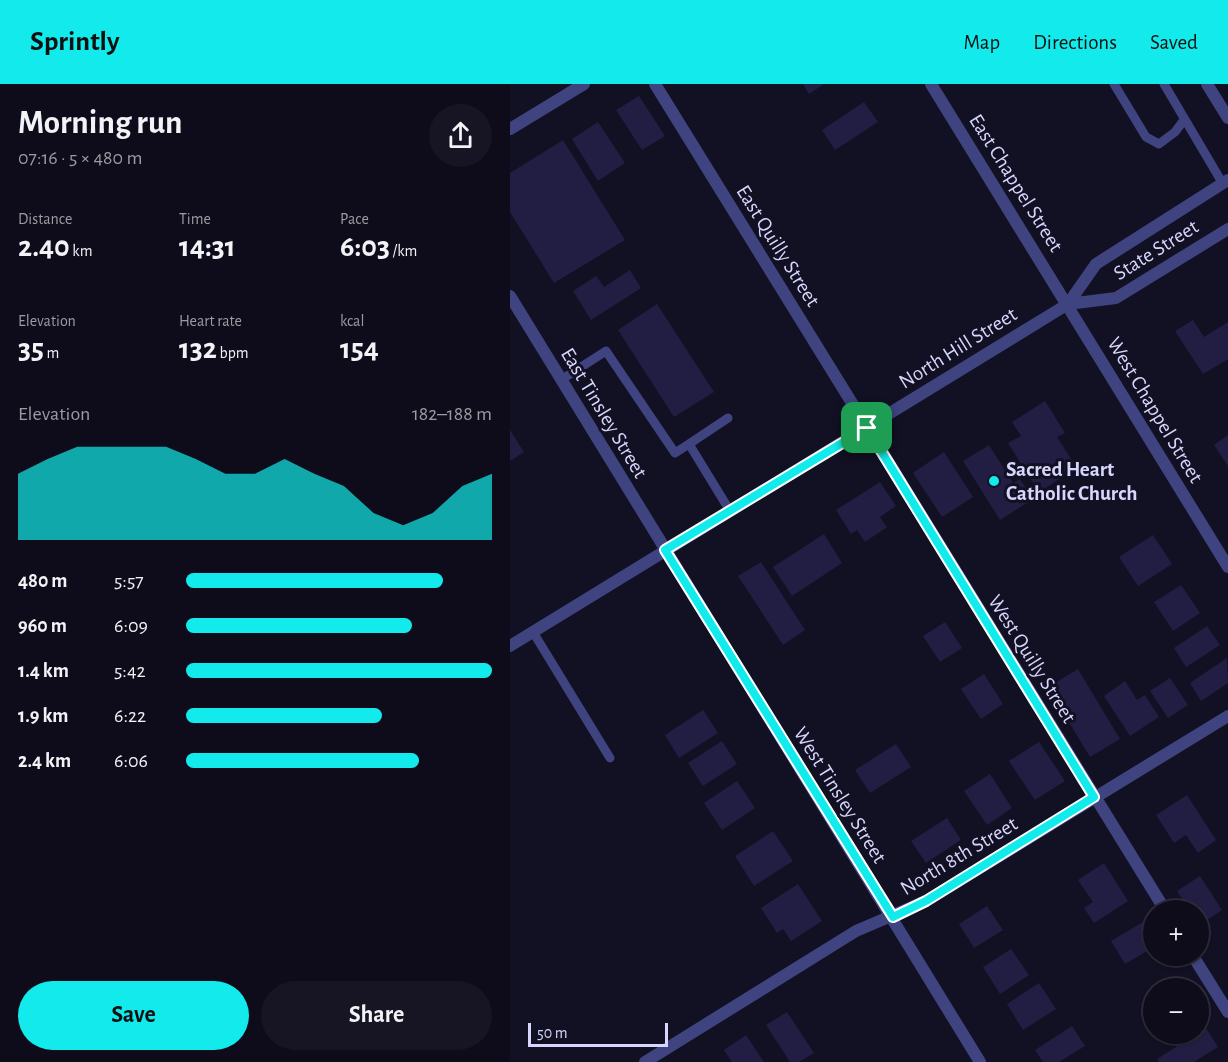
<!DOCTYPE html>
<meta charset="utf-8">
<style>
body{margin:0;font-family:"Alegreya Sans",sans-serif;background:#171523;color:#f1f3f6;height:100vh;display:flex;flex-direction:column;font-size:22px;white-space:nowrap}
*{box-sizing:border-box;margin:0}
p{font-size:20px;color:#9b9ba2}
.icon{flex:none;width:33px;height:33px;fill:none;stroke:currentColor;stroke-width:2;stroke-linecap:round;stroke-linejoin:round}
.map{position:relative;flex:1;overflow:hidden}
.panel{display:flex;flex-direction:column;background:#0e0c1a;width:510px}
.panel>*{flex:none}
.controls{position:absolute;left:633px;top:816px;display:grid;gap:12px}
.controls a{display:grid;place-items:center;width:66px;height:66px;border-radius:50%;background:#0e0c1a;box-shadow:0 2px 4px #0004,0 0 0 2px #2e2c39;font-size:30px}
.scale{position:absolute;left:18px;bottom:15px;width:140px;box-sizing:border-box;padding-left:6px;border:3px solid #d7d6fc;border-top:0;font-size:16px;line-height:21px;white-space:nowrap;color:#d7d6fc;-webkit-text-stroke:4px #121023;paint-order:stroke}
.pin{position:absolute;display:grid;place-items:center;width:51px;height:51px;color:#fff;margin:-26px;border-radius:12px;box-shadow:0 3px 9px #0006}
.round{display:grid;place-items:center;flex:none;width:63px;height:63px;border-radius:32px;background:#171523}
.head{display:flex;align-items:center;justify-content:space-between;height:102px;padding:0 18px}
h1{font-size:33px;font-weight:600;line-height:45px}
.metrics{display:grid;grid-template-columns:repeat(3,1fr);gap:9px;height:102px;padding:6px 18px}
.metrics div{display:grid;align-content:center}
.metrics b{font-size:30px;font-weight:600}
.metrics small{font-size:16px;font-weight:400}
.metrics p{font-size:16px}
.chart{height:168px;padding:12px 18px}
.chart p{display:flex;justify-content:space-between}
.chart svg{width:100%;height:108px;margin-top:6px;fill:#13eaeb;opacity:.7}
.action{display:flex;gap:12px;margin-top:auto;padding:12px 18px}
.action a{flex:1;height:69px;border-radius:36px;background:#13eaeb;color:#111;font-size:24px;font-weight:600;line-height:69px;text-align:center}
.action a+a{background:#171523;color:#f1f3f6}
ul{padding:0 18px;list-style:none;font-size:20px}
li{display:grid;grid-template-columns:96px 72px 1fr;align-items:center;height:45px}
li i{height:15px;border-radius:8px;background:#13eaeb}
header{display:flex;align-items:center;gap:36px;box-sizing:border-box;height:84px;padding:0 30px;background:#13eaeb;color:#111}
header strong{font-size:28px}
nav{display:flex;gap:33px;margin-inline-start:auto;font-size:21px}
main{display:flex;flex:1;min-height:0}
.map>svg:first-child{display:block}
</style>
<header>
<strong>Sprintly</strong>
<nav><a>Map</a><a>Directions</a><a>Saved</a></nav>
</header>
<main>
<section class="panel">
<div class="head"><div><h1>Morning run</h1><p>07:16 · 5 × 480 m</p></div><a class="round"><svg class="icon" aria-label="share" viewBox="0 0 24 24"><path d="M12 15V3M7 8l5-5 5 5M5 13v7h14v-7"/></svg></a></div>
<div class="metrics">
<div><p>Distance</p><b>2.40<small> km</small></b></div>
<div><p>Time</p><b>14:31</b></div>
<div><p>Pace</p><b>6:03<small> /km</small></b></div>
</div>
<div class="metrics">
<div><p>Elevation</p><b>35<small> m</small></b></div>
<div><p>Heart rate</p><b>132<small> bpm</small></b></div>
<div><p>kcal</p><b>154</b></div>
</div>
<div class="chart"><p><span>Elevation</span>182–188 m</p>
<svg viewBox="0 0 160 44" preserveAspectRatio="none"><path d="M0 44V17L10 11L20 6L30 6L40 6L50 6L60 11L70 17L80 17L90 11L100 17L110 22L120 33L130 38L140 33L150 22L160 17V44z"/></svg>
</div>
<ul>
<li><b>480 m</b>5:57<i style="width:84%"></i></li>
<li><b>960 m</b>6:09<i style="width:74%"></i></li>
<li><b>1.4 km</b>5:42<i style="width:100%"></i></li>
<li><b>1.9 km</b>6:22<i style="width:64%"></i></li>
<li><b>2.4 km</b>6:06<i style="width:76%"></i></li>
</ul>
<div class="action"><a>Save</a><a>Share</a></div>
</section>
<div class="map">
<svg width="718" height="978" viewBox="0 0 718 978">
<rect width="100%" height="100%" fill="#121023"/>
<path fill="#221e43" d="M293,0H314L299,10Z
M129,12L155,52L132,66L106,26Z
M354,18L368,38L325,66L312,46Z
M88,38L115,79L88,97L62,55Z
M53,56L115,156L44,199L0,128V89Z
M120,186L131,204L81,236L63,207L86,192L94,203Z
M147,220L204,308L164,333L108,246Z
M683,236L694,253L718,238V275L693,290L665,247Z
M535,317L555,349L547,353L567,384L529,408L498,359L511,352L502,338Z
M0,346L14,368L0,377Z
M718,351V382L704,361Z
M479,361L503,399L510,395L523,415L490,436L453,377Z
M434,368L463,413L432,433L403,389Z
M370,398L386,422L370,433L377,443L355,458L347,446L341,450L326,426Z
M314,450L332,479L282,512L263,483Z
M643,451L662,480L628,502L609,473Z
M251,478L295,546L273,561L228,492Z
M671,501L690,529L663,547L644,518Z
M435,538L452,564L430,578L413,552Z
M697,542L710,561L676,583L664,564Z
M717,574L718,599L691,617L680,599Z
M568,585L610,655L580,673L538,603Z
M474,590L493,620L471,635L451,605Z
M660,594L678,621L658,634L640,607Z
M615,597L627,616L635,611L649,633L620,652L594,612Z
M193,626L208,649L169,674L155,651Z
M212,657L227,680L193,702L178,679Z
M529,658L555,697L525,716L499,677Z
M386,660L401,683L360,709L345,686Z
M480,690L502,724L477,741L454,707Z
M227,697L245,724L212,746L194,719Z
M677,711L706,756L688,769L676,751L664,759L646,731Z
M437,734L451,756L416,779L401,757Z
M263,747L283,777L244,802L225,772Z
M594,779L618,817L584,839L574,824L583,818L568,796Z
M690,792L712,826L688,842V826H679L667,807Z
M288,800L312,837L281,857L273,845L267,849L251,824Z
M477,822L493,846L464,864L449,840Z
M638,835L644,843V863L615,880L601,857Z
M501,865L519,891L490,910L473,883Z
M529,899L546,925L513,946L497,920Z
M277,928L304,969L289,978H280L256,941Z
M562,942L575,962L549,978H533L525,966Z
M696,944L708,963L684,978H649L647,975Z
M236,951L254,978H222L214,966Z"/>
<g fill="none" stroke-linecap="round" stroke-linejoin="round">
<path stroke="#3f437f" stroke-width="9" d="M604,0L636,53L649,60L665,48L674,36
M654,0L713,100
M51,296L96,267L165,369L179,360L220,427
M179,360L218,334
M23,548L100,674"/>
<path stroke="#3f437f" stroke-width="12" d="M145,0L655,826
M421,0L718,483
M697,0L718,34
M0,45L74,0
M0,212L470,978
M683,872L718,928
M135,978L346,847L416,817L718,632"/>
<path stroke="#3f437f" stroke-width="12" d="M558,220L606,214L718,145
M0,562L558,220L586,180L718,96"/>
</g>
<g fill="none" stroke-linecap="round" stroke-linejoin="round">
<defs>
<path id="route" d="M357,344L584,713L416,817L383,833L155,466Z"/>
</defs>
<use href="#route" stroke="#fff" stroke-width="12"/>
<use href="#route" stroke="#13eaeb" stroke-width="8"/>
</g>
<circle fill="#13eaeb" stroke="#121023" stroke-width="2" cx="484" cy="397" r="6"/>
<g text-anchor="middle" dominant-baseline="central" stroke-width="6" stroke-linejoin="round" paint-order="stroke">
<g font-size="21" fill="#d7d6fc" stroke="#121023">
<text transform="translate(506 99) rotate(58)">East Chappel Street</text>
<text transform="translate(268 162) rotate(58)">East Quilly Street</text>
<text transform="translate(646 166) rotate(-32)">State Street</text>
<text transform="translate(448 264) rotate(-32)">North Hill Street</text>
<text transform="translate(645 326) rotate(59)">West Chappel Street</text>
<text transform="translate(94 329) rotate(59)">East Tinsley Street</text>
<text transform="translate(522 575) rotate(58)">West Quilly Street</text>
<text transform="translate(330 711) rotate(58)">West Tinsley Street</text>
<text transform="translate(449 772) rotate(-31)">North 8th Street</text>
</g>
<g font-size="21" font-weight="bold" fill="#d7d6fc" stroke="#121023" text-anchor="start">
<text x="496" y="385">Sacred Heart<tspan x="496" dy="24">Catholic Church</tspan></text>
</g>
</g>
</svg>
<div class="controls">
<a>+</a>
<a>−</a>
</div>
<div class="scale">50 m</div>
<div class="pin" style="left:357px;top:344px;background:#1e9e55"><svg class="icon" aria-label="arrive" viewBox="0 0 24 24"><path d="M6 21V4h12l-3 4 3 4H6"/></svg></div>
</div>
</main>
